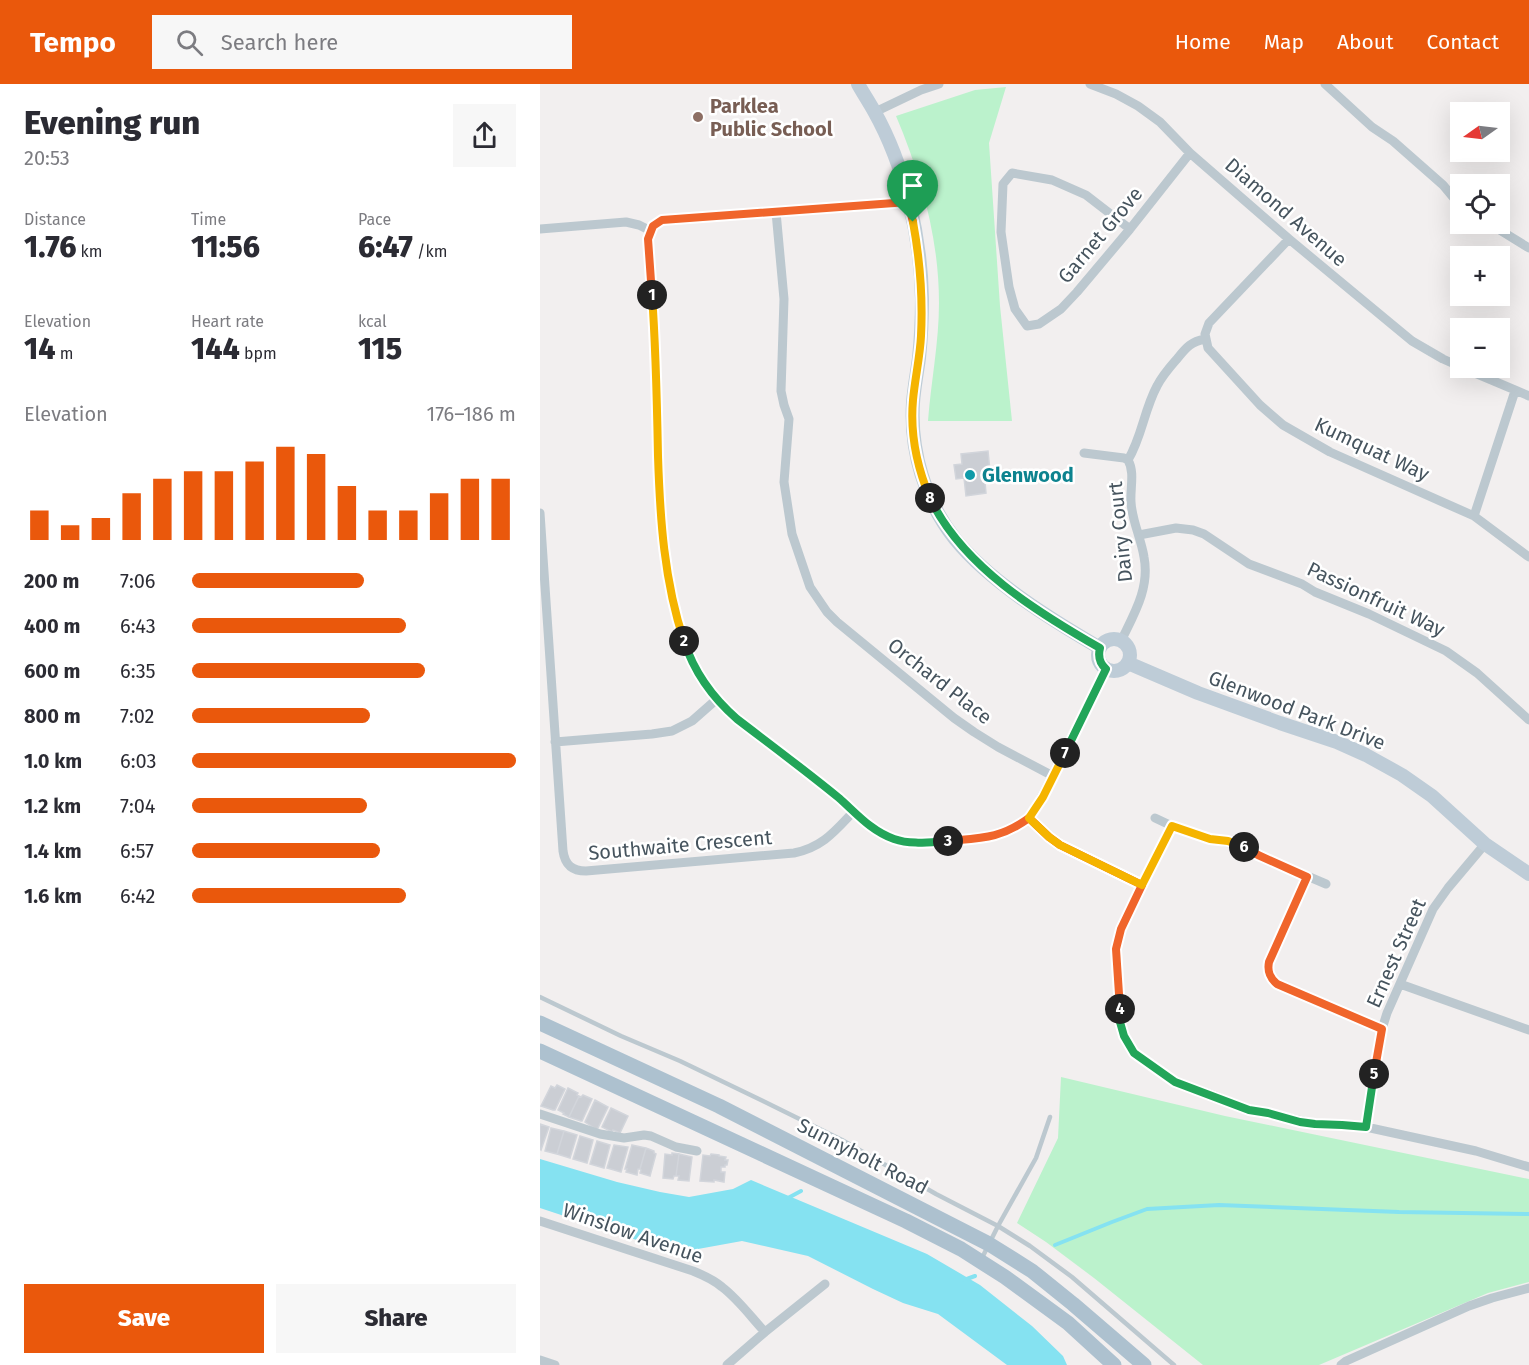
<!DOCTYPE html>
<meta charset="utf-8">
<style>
body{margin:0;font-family:"Fira Sans",sans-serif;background:#f7f7f7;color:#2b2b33;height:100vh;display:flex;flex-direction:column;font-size:22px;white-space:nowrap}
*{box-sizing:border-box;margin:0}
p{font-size:20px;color:#7c7c81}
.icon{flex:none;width:33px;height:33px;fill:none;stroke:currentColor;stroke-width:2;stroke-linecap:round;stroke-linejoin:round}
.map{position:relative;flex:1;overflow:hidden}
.details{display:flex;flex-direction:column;background:#fff;width:540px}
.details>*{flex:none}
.needle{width:39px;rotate:256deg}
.controls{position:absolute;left:910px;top:18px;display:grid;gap:12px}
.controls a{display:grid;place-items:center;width:60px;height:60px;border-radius:0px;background:#fff;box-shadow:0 6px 24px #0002;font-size:30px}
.pin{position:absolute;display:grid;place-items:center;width:51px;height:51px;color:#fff;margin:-62px -26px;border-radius:50% 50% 50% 0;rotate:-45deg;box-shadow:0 0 6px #0007}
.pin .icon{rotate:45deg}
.km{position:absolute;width:30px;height:30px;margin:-15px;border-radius:50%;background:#222;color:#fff;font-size:16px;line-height:30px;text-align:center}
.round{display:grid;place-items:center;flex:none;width:63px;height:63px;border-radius:0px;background:#f7f7f7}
.headline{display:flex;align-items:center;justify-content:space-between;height:102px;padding:0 24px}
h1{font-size:33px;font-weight:800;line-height:45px}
.figures{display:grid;grid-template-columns:repeat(3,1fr);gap:9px;height:102px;padding:6px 24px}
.figures div{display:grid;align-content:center}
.figures b{font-size:30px;font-weight:800}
.figures small{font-size:16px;font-weight:400}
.figures p{font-size:16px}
.chart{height:168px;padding:12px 24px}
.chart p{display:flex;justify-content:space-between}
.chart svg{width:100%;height:108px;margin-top:6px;stroke:#ea580c;stroke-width:6}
.button{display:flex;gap:12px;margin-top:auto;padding:12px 24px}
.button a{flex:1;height:69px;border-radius:0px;background:#ea580c;color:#fff;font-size:24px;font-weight:800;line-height:69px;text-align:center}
.button a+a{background:#f7f7f7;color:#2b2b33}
ul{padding:0 24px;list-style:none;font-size:20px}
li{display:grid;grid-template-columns:96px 72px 1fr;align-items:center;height:45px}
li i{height:15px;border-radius:8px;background:#ea580c}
header{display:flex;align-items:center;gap:36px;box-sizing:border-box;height:84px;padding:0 30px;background:#ea580c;color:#fff}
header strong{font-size:28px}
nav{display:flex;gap:33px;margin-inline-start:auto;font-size:21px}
.search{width:420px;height:54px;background:#f7f7f7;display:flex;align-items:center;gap:15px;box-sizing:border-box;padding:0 21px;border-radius:0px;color:#7c7c81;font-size:22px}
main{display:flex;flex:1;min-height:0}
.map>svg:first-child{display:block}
</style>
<header>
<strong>Tempo</strong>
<div class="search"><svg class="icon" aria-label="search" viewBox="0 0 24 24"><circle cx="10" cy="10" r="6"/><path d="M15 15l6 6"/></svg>Search here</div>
<nav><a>Home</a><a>Map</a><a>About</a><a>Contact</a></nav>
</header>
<main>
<section class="details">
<div class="headline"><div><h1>Evening run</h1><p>20:53</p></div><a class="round"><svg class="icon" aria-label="share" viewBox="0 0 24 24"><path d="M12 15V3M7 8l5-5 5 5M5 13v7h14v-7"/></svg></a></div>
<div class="figures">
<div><p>Distance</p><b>1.76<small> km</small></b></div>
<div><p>Time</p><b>11:56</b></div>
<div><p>Pace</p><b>6:47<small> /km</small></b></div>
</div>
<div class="figures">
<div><p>Elevation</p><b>14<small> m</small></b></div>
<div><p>Heart rate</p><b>144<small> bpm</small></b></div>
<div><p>kcal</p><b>115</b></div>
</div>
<div class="chart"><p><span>Elevation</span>176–186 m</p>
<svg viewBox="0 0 160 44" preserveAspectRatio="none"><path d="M5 44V32M15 44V38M25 44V35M35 44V25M45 44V19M55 44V16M65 44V16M75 44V12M85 44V6M95 44V9M105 44V22M115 44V32M125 44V32M135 44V25M145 44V19M155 44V19"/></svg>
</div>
<ul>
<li><b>200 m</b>7:06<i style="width:53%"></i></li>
<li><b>400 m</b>6:43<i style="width:66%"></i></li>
<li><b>600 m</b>6:35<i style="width:72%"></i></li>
<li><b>800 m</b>7:02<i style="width:55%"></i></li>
<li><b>1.0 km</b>6:03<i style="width:100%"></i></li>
<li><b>1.2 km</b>7:04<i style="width:54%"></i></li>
<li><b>1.4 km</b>6:57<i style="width:58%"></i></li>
<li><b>1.6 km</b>6:42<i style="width:66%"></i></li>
</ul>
<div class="button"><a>Save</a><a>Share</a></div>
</section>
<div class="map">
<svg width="989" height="1281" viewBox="0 0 989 1281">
<rect width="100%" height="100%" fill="#f2efef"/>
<path fill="#bbf2cc" d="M466,3L449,59L460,222L472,337H388C391,298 399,258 399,219C399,154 381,91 356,32L435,6Z
M521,993L685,1032L989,1095V1198L948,1209L779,1281H663L554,1194L506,1158L477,1139L518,1054Z"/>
<path fill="#85e2f1" d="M0,1075L77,1098L120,1108L149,1113L193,1105L211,1096L387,1170L440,1201L492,1242L523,1272L527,1281H467L398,1230L363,1219L333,1205L268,1172L202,1157L136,1169L0,1124Z"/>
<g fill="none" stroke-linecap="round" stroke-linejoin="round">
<path stroke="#85e2f1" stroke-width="4" d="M248,1114L261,1107
M515,1161L572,1138L607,1125L679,1121L859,1128L989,1130
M424,1196L435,1192"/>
</g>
<path fill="#cbced4" stroke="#d2d5db" stroke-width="1.5" d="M448,367L450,387L444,388L446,409L426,412L424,394L416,395L414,381L422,380L421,370Z
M17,1001L25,1005L15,1026H13L1,1022L11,1002L15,1004Z
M28,1004L38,1009L37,1011L39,1012L29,1033L23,1030L24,1029L18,1026Z
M43,1011L52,1015L42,1037H41L29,1033L39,1012L41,1013Z
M55,1016L68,1023L57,1046L45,1038Z
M71,1024L88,1032L80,1049L73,1046L72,1048L62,1043Z
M0,1040L9,1043L1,1066L0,1065Z
M11,1044L24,1047L17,1070L5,1067Z
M24,1047L37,1051L30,1074L17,1070Z
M40,1052L53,1056L47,1079L33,1075Z
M57,1057L70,1061L64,1084L50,1080Z
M74,1061L88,1063L81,1088L67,1084Z
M92,1061L106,1064L100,1085H98L97,1091L86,1088L87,1085H85Z
M106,1064L114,1067V1069L116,1070L110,1092L100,1089L101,1086L100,1085Z
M132,1069L139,1070L136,1092H134L133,1095L123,1094L125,1070L132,1071Z
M139,1070L152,1073L149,1097L138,1096L139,1092H136Z
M171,1070L179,1071V1072L186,1073L185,1076H188L187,1081H185V1083H181V1088H185L184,1098L174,1096V1098L160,1097L163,1071L170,1072Z"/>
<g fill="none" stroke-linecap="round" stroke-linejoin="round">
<path stroke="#bcc8cf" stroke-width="4.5" d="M0,913L81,952L140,977L223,1017L302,1056L396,1110L458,1142L490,1162L532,1193L634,1281
M441,1176L458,1142L496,1074L510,1033"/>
<path stroke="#bcc8cf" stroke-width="9" d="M550,0L576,10L598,22L620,38L650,69L749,155L849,238L872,257L903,275L921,283
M785,0L832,43L853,57L903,101L918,119L921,121
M335,28L381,6L399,0
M368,118L125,136C113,139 109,147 108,158L114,232L120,413L126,482L139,541L147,566L163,596L177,615L188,627L298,713L339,749L355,756L372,759L439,754L458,751L475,743L489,734L497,722L566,584
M236,128L244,215L241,307L244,321L249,335L244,398L252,450L270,503L287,528L297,538L414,634L434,648L458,663L513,692
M950,140L989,164
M0,145L86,138L99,141L111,147
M590,145L546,111L512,96L472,89L463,100L461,148L469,203L475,225L487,242L499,240L521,225L537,208L590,145L650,69
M749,155L669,239L665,250L668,264L720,321L743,341L790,368L934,432L989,473
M923,284L989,312
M544,369L584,374L588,376C595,388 590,405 591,418C592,437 601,454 604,473C610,504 594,530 581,557
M588,376C602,353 604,326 617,302C622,292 629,284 636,276C646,264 650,258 665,255
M0,429L23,767C25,781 32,787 46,787L254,769C283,763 295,747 314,727
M934,432L975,307
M599,451L636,444L653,446L664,450L709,480L762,500L775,508L829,530L906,567L937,589L989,636
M15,658L112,650L132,647L152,637L177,615
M489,734L509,753L520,761L602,801
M615,734L632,742L583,841L576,865L580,938L586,957L593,969L635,998L676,1012L700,1023L728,1029L775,1040L802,1041L826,1043L936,1067L989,1083
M632,742L670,755L696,760L718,771L786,800
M767,793L729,878L730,891L737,900L842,945
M860,900L989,946
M0,1030L60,1050L84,1054L104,1051L111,1052L136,1063L157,1067
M826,1043L842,945L847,929L893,825L908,804L945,760
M0,1137L153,1187C163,1191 174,1196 182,1203C198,1215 211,1233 225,1248
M0,1276L15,1281
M187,1281L225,1248L285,1200
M801,1281L806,1277L929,1222L952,1214L989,1204"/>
<path stroke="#beccd7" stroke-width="14" d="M318,0C323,9 329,18 334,27C365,82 381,153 382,215C382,235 381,255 379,274C377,289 374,304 373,319C370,367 385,417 415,455C450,498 512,536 560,564
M558 571a16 16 0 1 1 32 0a16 16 0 1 1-32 0Z
M588,579L658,609L740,639L797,658L826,671L862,691L892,712L945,760L989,790"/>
<path stroke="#adc1cf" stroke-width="15" d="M0,939L179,1022L449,1160L492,1187L533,1220L604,1281
M0,967L366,1137L421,1165L465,1193L528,1239L574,1281"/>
</g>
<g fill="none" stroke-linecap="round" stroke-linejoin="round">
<defs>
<path id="split-1" d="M112,211L108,155L113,142L122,136L368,118L373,138"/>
<path id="split-2" d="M112,211C116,265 117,318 118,372C120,434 124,497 144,557"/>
<path id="split-3" d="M144,557C154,588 173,614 197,635C231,661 266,687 299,714C316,729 331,747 354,755C371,761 390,758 408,757"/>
<path id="split-4" d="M408,757C442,754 460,755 489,734L509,753L520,761L602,801L581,845L576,865L580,925"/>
<path id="split-5" d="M580,925V938L584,952L594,969L635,998L709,1026L728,1029L760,1038L775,1040L802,1041L826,1043L834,990"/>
<path id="split-6" d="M704,763L718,771L767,793L729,878C727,888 730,894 737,900L842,945L834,990"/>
<path id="split-7" d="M525,669L503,713L489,734L509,753L520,761L602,801L632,742L670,755L688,757L704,763"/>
<path id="split-8" d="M390,414C422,482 497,528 560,564C558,572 559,579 566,585L525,669"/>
<path id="split-9" d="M373,138C380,176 383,213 381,252C380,273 375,294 373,316C370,349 377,383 390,414"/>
</defs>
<use href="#split-1" stroke="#fff" stroke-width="12"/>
<use href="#split-2" stroke="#fff" stroke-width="12"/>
<use href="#split-3" stroke="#fff" stroke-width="12"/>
<use href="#split-4" stroke="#fff" stroke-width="12"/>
<use href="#split-5" stroke="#fff" stroke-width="12"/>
<use href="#split-6" stroke="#fff" stroke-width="12"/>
<use href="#split-7" stroke="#fff" stroke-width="12"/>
<use href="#split-8" stroke="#fff" stroke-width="12"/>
<use href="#split-9" stroke="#fff" stroke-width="12"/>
<use href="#split-1" stroke="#f0652b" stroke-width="8"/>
<use href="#split-2" stroke="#f5b400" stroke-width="8"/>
<use href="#split-3" stroke="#22a559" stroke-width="8"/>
<use href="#split-4" stroke="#f0652b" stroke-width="8"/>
<use href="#split-5" stroke="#22a559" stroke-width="8"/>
<use href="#split-6" stroke="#f0652b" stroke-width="8"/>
<use href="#split-7" stroke="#f5b400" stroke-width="8"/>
<use href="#split-8" stroke="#22a559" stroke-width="8"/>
<use href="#split-9" stroke="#f5b400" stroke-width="8"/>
</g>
<circle fill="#8d6e63" stroke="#fff" stroke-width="2" cx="158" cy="33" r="6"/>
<circle fill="#0f9aa8" stroke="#fff" stroke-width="2" cx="430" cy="391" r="6"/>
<g text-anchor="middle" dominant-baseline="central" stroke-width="5" stroke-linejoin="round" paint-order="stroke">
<g font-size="20" font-weight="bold" fill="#785e54" stroke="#fff" text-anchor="start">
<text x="170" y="22">Parklea<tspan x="170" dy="23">Public School</tspan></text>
</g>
<g font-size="20" fill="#46545e" stroke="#fff">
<text transform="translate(746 128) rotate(41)">Diamond Avenue</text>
<text transform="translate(560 151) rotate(-50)">Garnet Grove</text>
<text transform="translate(832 365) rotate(25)">Kumquat Way</text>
<text transform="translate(580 448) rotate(-96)">Dairy Court</text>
<text transform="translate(836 515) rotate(25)">Passionfruit Way</text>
<text transform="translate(400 597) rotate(38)">Orchard Place</text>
<text transform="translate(757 626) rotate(21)">Glenwood Park Drive</text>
<text transform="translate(140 761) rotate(-5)">Southwaite Crescent</text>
<text transform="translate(856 869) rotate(-66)">Ernest Street</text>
<text transform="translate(323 1072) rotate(27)">Sunnyholt Road</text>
<text transform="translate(93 1149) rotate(19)">Winslow Avenue</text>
</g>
<g font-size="20" font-weight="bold" fill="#0d838f" stroke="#fff" text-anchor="start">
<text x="442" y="391">Glenwood</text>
</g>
</g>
</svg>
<div class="controls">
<a><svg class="needle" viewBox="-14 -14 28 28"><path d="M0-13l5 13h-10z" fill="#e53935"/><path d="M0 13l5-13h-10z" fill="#7c7c81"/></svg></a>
<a><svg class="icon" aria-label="locate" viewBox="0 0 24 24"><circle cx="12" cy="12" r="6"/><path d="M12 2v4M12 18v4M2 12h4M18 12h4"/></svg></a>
<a>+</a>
<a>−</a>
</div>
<div class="pin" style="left:373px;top:138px;background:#1e9e55"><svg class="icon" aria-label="arrive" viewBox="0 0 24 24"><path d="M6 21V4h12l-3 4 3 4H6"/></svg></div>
<b class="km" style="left:112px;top:211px">1</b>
<b class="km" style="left:144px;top:557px">2</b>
<b class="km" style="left:408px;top:757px">3</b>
<b class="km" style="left:580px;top:925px">4</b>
<b class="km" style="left:834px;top:990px">5</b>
<b class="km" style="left:704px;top:763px">6</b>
<b class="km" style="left:525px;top:669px">7</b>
<b class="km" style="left:390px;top:414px">8</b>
</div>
</main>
